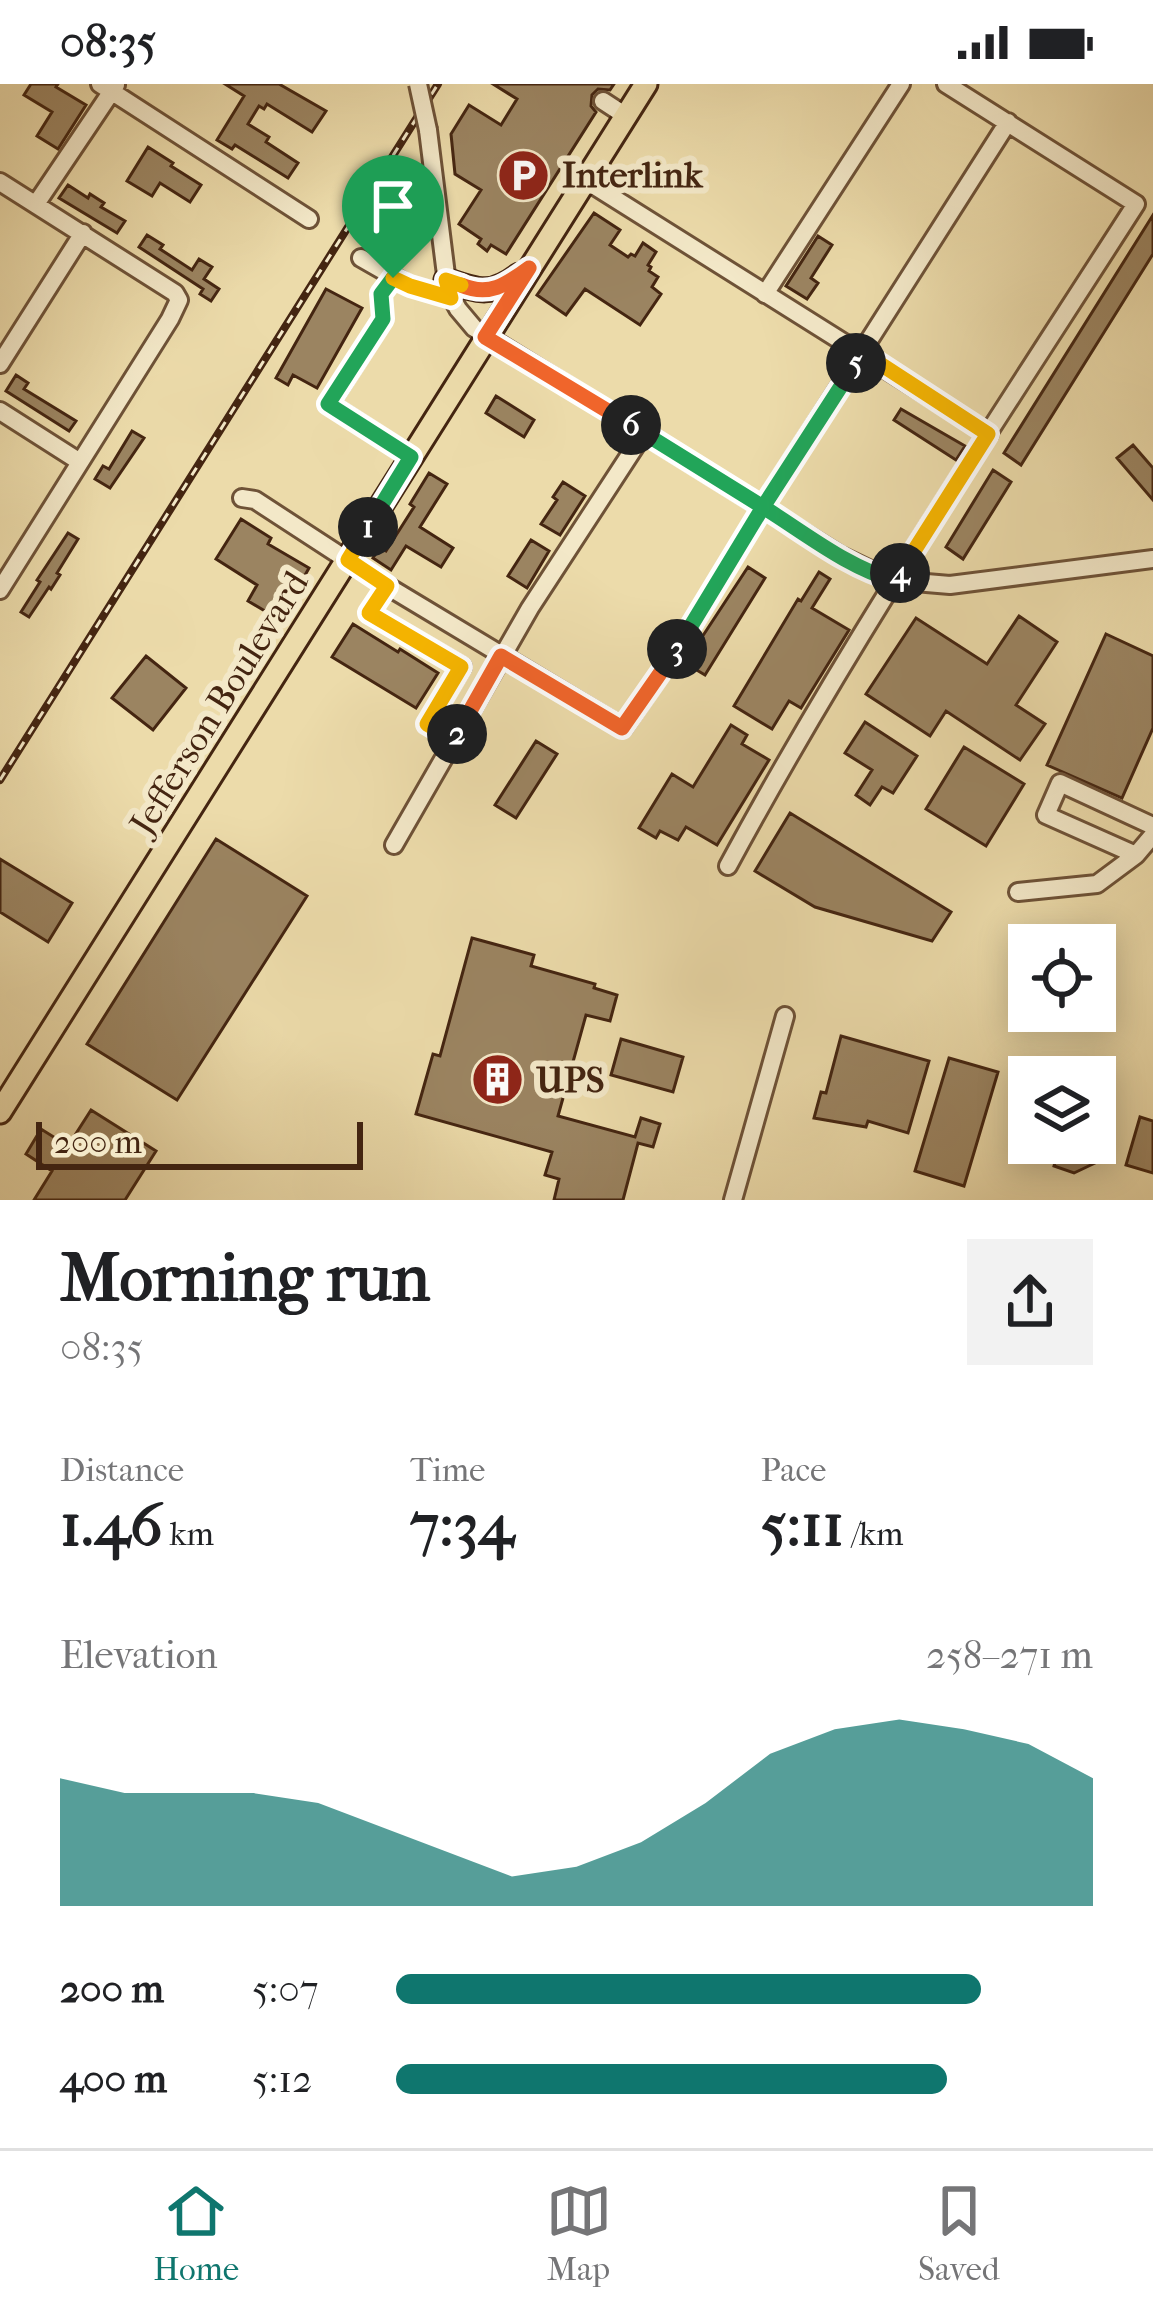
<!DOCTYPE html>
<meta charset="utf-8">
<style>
body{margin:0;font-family:"IM FELL French Canon",serif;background:#f2f2f2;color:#202124;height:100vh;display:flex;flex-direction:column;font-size:45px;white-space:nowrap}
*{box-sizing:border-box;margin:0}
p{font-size:39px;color:#757577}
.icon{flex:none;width:66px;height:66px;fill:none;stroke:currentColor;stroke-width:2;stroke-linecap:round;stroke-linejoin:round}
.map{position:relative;height:1116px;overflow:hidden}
.drawer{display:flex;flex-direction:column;background:#fff;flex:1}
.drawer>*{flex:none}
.fabs{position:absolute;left:1008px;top:840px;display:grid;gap:24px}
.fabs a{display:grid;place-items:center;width:108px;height:108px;border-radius:0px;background:#fff;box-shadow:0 6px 30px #0003;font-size:60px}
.scale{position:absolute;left:36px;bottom:30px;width:327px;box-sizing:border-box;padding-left:12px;border:6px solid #442511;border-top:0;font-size:33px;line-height:42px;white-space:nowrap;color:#442511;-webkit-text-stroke:9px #f3e8c8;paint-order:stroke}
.pin{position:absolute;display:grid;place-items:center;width:102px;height:102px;color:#fff;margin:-123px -51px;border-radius:50% 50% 50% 0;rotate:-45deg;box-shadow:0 0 12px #0007}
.pin .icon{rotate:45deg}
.km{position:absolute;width:60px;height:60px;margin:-30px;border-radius:50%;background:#222;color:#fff;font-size:33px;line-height:60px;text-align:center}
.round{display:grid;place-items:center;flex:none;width:126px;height:126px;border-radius:0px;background:#f2f2f2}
.headline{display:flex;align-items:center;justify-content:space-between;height:204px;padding:0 60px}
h1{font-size:66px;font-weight:700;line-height:90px}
.metrics{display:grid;grid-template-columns:repeat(3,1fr);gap:18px;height:204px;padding:12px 60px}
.metrics div{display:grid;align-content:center}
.metrics b{font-size:60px;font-weight:700}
.metrics small{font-size:33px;font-weight:400}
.metrics p{font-size:33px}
.chart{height:336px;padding:24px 60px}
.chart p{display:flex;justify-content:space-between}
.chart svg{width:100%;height:216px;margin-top:12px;fill:#0f766e;opacity:.7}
ul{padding:0 60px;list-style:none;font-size:39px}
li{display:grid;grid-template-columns:192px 144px 1fr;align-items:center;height:90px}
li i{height:30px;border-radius:15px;background:#0f766e}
.status{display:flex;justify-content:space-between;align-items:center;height:84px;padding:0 60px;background:#fff;direction:ltr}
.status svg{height:33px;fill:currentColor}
.tab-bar{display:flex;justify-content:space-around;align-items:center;height:168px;border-top:3px solid #e0e0e0;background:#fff;font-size:33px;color:#757577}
.tab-bar a{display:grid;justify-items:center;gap:6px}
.tab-bar .current{color:#0f766e}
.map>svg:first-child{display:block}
</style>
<div class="status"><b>08:35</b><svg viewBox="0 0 49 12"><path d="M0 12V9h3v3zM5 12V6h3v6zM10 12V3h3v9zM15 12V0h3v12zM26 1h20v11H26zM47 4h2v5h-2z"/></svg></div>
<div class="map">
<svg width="1153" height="1116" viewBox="0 0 1153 1116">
<rect width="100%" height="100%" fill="#ecdbaa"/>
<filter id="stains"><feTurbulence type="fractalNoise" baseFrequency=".00167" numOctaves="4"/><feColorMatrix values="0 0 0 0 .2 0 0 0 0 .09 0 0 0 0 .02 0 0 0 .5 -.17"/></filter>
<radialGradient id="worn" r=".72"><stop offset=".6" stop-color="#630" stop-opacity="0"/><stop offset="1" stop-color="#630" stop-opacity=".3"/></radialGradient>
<path fill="#9b8461" stroke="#442511" stroke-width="3" d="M31,0H58L56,3L86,21L58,65L37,52L52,28L24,11Z
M225,0H279L326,27L312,48L267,20L264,25L259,22L248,40L269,53L266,58L298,79L288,94L235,61L232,65L217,56L244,12Z
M493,0H614L610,6L598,5L592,11L591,22L596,28L506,170L491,161L487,167L478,160L481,155L459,140L481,106L455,90L451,50L469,21L501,41L517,15Z
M148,63L173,79L171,82L201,101L190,118L160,99L152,112L127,97Z
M390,99L404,107L414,161L370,134Z
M68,101L88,114L90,110L104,119L101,123L125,137L117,149L59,114Z
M594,129L620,146L610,161L628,173L631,170L635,172L643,159L656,168L648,181L651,183L649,187L658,193L652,203L661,210L640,241L585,205L566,231L537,211Z
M1153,131V170L1021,381L1004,369Z
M147,151L163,161L160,165L192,186L199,175L212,183L204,195L219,205L211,217L200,210L203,205L139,163Z
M818,152L832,161L811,194L818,199L807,215L786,202Z
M326,205L362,224L317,304L293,291L288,301L276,294Z
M16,291L28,299L24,305L76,337L69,347L6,307Z
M496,312L534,336L524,353L486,329Z
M901,325L965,362L956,376L894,336Z
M132,347L144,354L110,404L95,395L103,382L109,385Z
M1133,361L1153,384V416L1117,374Z
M993,386L1011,398L963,475L946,463Z
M429,389L447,400L420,443L453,464L441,483L406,462L391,486L373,474L380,463L386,467L414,423L410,420Z
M563,398L585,412L560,451L541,440L557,416L553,413Z
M241,435L271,454L268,460L309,484L280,536L248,517L257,501L216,475Z
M68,449L78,455L57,489L60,491L51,505L49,503L29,533L21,528L40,498L37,496Z
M531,456L549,467L527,504L508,492Z
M748,483L765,494L705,591L685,579Z
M819,488L830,495L812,524L849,546L801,624L789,617L772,645L734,622L798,515L801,517Z
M1019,532L1057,558L1016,621L1045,640L1020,676L946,627L930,652L866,610L916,534L987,580Z
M353,540L398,568L400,565L438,589L416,624L332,573Z
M1106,550L1153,572V644L1122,714L1047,681Z
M146,572L186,604L153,646L112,614Z
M865,638L917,672L893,709L882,703L870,721L856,711L872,686L845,669Z
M731,641L747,651L742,660L769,676L717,761L686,743L678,756L660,747L656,754L639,744L672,690L693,703Z
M536,657L557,670L516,734L495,721Z
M964,663L1024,700L986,762L926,725Z
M790,729L951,828L932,857L815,823L755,787Z
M216,755L307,812L177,1016L87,960Z
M0,775L72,819L48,858L0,828Z
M472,854L534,871L531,882L595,900L594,904L617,911L610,937L586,931L558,1032L635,1053L641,1034L660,1040L653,1063L638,1059L623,1116H554L559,1095L545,1091L552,1068L416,1030L433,970L440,972Z
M841,952L929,977L908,1049L868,1037L866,1043L814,1034L821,1008L826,1009Z
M621,955L683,973L673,1008L611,991Z
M949,974L998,988L964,1102L915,1087Z
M1095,1008L1113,1015L1095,1079L1074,1089L1054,1082L1060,1059H1095Z
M91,1026L156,1067L125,1116H34L52,1087L26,1070L41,1045L68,1062Z
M1140,1033L1153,1037V1089L1126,1081Z"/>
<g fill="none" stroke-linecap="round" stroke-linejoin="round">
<defs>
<path id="minor" d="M100,0L309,135
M603,17L626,32
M428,46L448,207L458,225L474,244L841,472L891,496L950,501L1153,475
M585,96L989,350
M0,98L175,209L179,216L170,235L0,506
M36,120L116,1
M361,174L410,202L451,213
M393,194L381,210L383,235L329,320L411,373
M765,210L901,0
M0,280L83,149
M0,327L80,378
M242,414L255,416L387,502L623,644L685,553L763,423L1008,38
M387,502L369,529L462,583L427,640L454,655
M1153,742L1060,699L1046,731L1136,771L1153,751
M394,761L530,524L644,349
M728,782C851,554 996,338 1136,120L946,0
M1018,808L1097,800L1136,771
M733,1116L785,932"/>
<path id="major" d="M446,196C478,207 490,213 519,191
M0,1028L646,0"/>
</defs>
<use href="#minor" stroke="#6e5237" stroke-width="22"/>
<use href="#major" stroke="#442511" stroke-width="27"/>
<use href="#minor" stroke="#f3e8c8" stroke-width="16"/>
<use href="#major" stroke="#ecdbaa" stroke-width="21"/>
<defs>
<path id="rail" d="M0,696L438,0"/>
</defs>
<use href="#rail" stroke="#442511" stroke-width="8"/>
<use href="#rail" stroke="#f3e8c8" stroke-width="3" stroke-dasharray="9" stroke-linecap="butt"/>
<defs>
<path id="minor-bridge" d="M418,0L428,46"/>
</defs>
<use href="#minor-bridge" stroke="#6e5237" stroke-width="22" stroke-linecap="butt"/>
<use href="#minor-bridge" stroke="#f3e8c8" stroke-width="16"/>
</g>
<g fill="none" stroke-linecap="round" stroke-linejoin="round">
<defs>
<path id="split-1" d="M368,443L411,373L328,320L383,235L381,210L393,194"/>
<path id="split-2" d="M368,443L348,476L387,502L369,529L461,583L427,640L454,656L457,650"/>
<path id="split-3" d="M457,650L501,572L622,644L677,565"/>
<path id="split-4" d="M677,565L763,423C805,449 848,484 896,497L900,489"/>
<path id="split-5" d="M856,279L862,268L988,350L900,489"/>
<path id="split-6" d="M631,341L763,423L856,279"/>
<path id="split-7" d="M461,201C489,213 506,201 529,184L485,253L631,341"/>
<path id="split-8" d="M393,194L410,202L451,214L446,196L461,201"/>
</defs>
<use href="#split-1" stroke="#fff" stroke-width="24"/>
<use href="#split-2" stroke="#fff" stroke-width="24"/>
<use href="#split-3" stroke="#fff" stroke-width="24"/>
<use href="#split-4" stroke="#fff" stroke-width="24"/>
<use href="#split-5" stroke="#fff" stroke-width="24"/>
<use href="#split-6" stroke="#fff" stroke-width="24"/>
<use href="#split-7" stroke="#fff" stroke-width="24"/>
<use href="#split-8" stroke="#fff" stroke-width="24"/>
<use href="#split-1" stroke="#22a559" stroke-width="15"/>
<use href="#split-2" stroke="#f5b400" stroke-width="15"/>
<use href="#split-3" stroke="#f0652b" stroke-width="15"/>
<use href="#split-4" stroke="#22a559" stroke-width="15"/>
<use href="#split-5" stroke="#f5b400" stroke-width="15"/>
<use href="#split-6" stroke="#22a559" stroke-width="15"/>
<use href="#split-7" stroke="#f0652b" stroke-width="15"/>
<use href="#split-8" stroke="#f5b400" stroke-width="15"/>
</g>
<defs>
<symbol id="parking-disc" viewBox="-11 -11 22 22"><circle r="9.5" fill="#8f2418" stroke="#f3e8c8"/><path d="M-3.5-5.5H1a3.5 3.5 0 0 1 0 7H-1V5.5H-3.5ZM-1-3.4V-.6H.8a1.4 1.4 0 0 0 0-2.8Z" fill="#fff"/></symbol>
<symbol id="building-disc" viewBox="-11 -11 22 22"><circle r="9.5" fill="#8f2418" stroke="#f3e8c8"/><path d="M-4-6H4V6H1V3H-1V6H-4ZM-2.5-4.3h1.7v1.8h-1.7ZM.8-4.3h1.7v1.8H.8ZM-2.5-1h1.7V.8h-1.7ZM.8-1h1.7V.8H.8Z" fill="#fff"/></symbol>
</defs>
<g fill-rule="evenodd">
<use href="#parking-disc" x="494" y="62" width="59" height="59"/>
<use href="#building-disc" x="468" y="966" width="59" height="59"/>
</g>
<g text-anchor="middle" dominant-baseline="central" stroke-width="12" stroke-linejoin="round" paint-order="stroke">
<g font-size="36" font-weight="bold" fill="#442511" stroke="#f3e8c8" text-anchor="start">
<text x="562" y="91">Interlink</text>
<text x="536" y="996">UPS</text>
</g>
<g font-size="36" fill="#442511" stroke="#f3e8c8">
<text transform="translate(219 619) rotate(-58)">Jefferson Boulevard</text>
</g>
</g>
<rect width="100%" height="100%" filter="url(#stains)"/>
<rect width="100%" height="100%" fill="url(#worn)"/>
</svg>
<div class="fabs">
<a><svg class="icon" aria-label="locate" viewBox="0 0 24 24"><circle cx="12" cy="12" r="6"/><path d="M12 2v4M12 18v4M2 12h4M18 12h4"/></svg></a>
<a><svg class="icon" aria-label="layers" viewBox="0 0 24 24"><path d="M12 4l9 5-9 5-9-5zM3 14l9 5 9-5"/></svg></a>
</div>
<div class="scale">200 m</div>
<div class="pin" style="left:393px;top:194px;background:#1e9e55"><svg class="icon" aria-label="arrive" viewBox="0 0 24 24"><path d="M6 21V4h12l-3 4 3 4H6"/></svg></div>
<b class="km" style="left:368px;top:443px">1</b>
<b class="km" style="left:457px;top:650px">2</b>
<b class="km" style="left:677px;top:565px">3</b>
<b class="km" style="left:900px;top:489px">4</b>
<b class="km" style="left:856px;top:279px">5</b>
<b class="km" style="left:631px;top:341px">6</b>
</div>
<section class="drawer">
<div class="headline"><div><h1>Morning run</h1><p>08:35</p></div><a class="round"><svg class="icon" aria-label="share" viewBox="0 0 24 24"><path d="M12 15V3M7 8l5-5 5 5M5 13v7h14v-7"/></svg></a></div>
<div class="metrics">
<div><p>Distance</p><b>1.46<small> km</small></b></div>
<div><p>Time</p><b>7:34</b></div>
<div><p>Pace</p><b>5:11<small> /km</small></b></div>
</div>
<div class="chart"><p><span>Elevation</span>258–271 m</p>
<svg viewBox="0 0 160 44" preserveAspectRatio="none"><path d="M0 44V18L10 21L20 21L30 21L40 23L50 28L60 33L70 38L80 36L90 31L100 23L110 13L120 8L130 6L140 8L150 11L160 18V44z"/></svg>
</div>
<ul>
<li><b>200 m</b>5:07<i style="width:84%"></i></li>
<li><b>400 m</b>5:12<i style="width:79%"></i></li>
</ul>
</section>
<nav class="tab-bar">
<a class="current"><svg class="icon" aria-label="home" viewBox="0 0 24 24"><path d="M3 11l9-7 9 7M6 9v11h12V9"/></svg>Home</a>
<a><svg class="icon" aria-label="map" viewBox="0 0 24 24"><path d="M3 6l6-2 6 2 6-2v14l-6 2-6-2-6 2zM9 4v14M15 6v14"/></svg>Map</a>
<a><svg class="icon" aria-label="saved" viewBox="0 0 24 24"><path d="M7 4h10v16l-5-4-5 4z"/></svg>Saved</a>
</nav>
